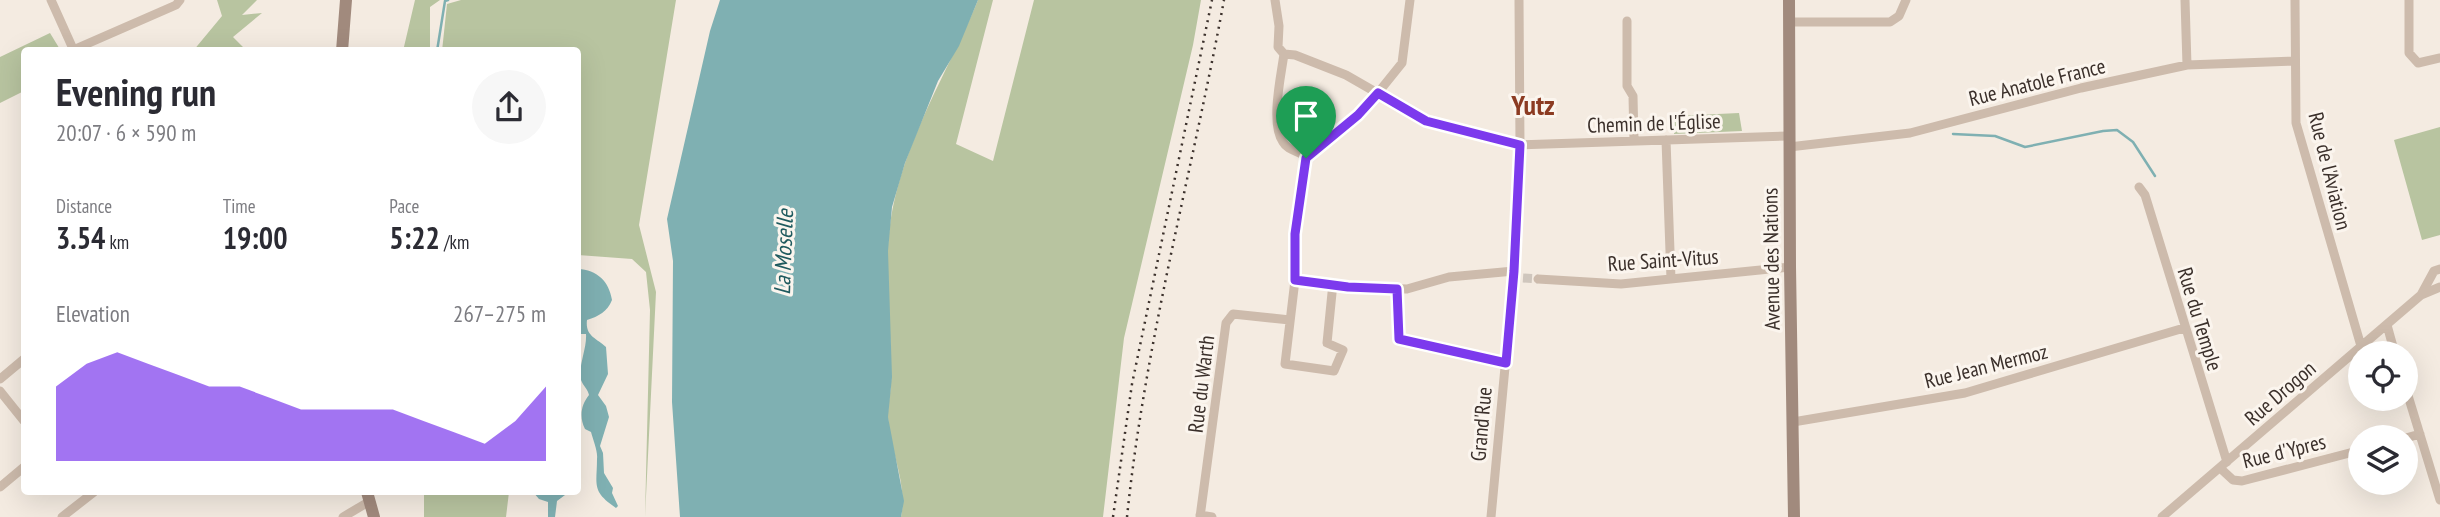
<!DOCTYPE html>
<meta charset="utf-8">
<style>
body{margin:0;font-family:"PT Sans Narrow",sans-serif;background:#f7f7f7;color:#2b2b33;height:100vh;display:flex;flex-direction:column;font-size:26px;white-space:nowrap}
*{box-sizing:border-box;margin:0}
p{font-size:23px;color:#7c7c81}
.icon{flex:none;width:38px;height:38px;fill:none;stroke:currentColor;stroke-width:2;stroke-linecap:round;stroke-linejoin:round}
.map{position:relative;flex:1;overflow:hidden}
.details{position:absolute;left:21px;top:47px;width:560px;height:448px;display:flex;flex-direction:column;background:#fff;border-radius:7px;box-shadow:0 7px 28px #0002}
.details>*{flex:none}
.controls{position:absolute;left:2348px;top:341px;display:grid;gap:14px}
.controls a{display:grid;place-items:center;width:70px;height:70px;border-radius:50%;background:#fff;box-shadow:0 7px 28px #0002;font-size:35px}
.pin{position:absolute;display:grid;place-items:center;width:60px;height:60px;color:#fff;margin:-72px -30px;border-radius:50% 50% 50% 0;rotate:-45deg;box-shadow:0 0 7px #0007}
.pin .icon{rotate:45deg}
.round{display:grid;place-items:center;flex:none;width:74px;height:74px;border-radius:37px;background:#f7f7f7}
.headline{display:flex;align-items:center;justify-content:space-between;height:119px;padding:0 35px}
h1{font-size:38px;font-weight:700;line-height:52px}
.metrics{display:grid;grid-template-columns:repeat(3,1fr);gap:10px;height:119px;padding:7px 35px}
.metrics div{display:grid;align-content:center}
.metrics b{font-size:30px;font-weight:700}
.metrics small{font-size:19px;font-weight:400}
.metrics p{font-size:19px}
.chart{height:196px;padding:14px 35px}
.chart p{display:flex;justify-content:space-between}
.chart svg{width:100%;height:126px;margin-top:7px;fill:#7c3aed;opacity:.7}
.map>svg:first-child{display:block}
</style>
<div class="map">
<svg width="2440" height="517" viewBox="0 0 2440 517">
<rect width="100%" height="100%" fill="#f4ebe1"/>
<path fill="#b8c4a0" d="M217,0H257L242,15L262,13L233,37L247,51H193L222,16Z
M415,0H440L430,7V51H403Z
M461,0H676L639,225L656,292L645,517L650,310L646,272L632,259L578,255V51H442L447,4Z
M978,0H993L956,144L993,161L1034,0H1201L1193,45L1124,338L1103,517H901C908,484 890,451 888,418C887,404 892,390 891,376C891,335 887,294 888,253C890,161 944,82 978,0Z
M50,33L61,51H24V91L0,103V57Z
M1739,113L1742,131L1674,134L1675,116Z
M2440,127V235L2422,240L2394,140Z
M424,492H509L506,517H424Z"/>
<path fill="#7fb0b2" d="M720,0H978L959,46L938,81L905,163L892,207L888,251L892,377L888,417L904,501L901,517H680L672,402L673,261L667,219L710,31Z
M578,269C597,270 609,281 612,300C607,312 599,316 587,320C585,336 596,338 606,347L608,374L598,395L606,406L609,417L600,446L603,453L604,473L613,488L612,493L618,506L616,508C591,491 597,485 597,459C598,451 593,440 591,432L585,429C579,417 581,405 589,395C588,389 583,386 581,380C578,365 587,349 586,334H578Z
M533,492H569L557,501L555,517H548V502L539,499Z"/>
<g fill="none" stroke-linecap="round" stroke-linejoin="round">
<path stroke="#7fb0b2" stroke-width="2.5" d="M437,51L445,1L448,0
M1953,134L1995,136L2025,147L2103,131L2117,130L2133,142L2155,176"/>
<path stroke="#cfc6bd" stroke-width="9" stroke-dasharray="9 4.5" stroke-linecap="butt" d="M1523,278L1538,279"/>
<path stroke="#cdbbac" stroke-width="9" d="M51,0L74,51
M1275,0L1279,26L1278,47L1284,54
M2185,0L2187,65
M2295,0L2296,123L2361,346
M2409,0V53L2418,63L2440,58
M1627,21V86L1633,96L1634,141
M1789,22H1890L1899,16L1906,0
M73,50L176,5L180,0
M1284,54L1295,55L1346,75L1426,121L1520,145L1789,136
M1284,54C1281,76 1270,124 1283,142C1288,151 1299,151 1306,157
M1666,140L1671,279
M1789,147L1910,133L2081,88L2187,65L2295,61
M1306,157L1295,234V280L1285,364L1334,371L1343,350L1327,343L1333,283
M1306,157L1369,104L1402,63L1410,0
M2139,187L2145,195L2227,462
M1538,279L1621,284L1790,267
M1295,280L1348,287L1407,289L1449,277L1514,271
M1397,289L1400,339L1506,363
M2421,295L2434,271L2440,269
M2387,325L2395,354
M0,379L24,359
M2406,389L2440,500
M0,391L24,421
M1793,422L1965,393L2184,328
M2406,438L2420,434
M2220,468L2233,480L2242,481L2361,450
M0,487L24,467
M1200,515L1212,517
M62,517L94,492
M343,517L370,501
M1200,517L1226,323L1233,314L1290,320
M1491,517L1514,271L1520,145L1519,0
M2162,517L2421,295L2440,287"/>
<path stroke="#a18a7d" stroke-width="12" d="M1789,0L1790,267L1794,517
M342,51L346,0
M367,492L374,517"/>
<path stroke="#3b302b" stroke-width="2.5" stroke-dasharray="2 5" stroke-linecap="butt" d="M1113,517L1132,384L1212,0
M1127,517C1145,342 1192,173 1224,0"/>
</g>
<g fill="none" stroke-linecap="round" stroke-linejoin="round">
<defs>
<path id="route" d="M1378,93L1426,121L1520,145L1514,271L1506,363L1399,339L1397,289L1348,287L1295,280V234L1306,158L1358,115Z"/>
</defs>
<use href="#route" stroke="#fff" stroke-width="14"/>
<use href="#route" stroke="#7c3aed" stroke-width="9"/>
</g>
<g text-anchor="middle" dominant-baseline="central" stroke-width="6" stroke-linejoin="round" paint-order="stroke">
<g font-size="21" fill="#3b302b" stroke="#fbf5ee">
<text transform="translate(2037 82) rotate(-14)">Rue Anatole France</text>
<text transform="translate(1654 123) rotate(-2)">Chemin de l'Église</text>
<text transform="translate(2330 171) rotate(76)">Rue de l'Aviation</text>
<text transform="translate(1771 259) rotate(-91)">Avenue des Nations</text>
<text transform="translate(1663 260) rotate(-4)">Rue Saint-Vitus</text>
<text transform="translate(2200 319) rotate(73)">Rue du Temple</text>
<text transform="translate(1986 366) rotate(-14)">Rue Jean Mermoz</text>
<text transform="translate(1201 384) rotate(-83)">Rue du Warth</text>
<text transform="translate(2280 393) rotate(-41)">Rue Drogon</text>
<text transform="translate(1481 424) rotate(-85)">Grand'Rue</text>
<text transform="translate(2284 451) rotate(-14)">Rue d'Ypres</text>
</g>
<g font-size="23" font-style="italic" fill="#1f5a5e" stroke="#fbf5ee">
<text transform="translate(783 252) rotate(-88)">La Moselle</text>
</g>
<g font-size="28" font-weight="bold" fill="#8c3b22" stroke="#fbf5ee">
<text x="1533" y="104">Yutz</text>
</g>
</g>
</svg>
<div class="controls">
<a><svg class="icon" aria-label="locate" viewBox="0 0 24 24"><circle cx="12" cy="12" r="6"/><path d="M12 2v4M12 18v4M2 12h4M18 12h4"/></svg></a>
<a><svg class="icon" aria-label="layers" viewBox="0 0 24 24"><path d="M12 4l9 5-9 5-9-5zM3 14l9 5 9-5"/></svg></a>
</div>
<div class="pin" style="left:1306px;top:158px;background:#1e9e55"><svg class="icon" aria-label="arrive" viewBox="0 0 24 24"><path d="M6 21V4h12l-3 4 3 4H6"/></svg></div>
<section class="details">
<div class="headline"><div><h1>Evening run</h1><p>20:07 · 6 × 590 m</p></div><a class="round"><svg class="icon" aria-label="share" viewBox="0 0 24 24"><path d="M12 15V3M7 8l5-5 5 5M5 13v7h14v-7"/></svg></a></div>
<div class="metrics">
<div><p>Distance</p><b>3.54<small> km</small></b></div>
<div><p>Time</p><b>19:00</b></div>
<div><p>Pace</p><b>5:22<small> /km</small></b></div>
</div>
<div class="chart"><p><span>Elevation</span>267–275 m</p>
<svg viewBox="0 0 160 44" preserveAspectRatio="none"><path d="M0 44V18L10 10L20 6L30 10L40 14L50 18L60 18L70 22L80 26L90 26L100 26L110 26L120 30L130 34L140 38L150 30L160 18V44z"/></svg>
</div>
</section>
</div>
